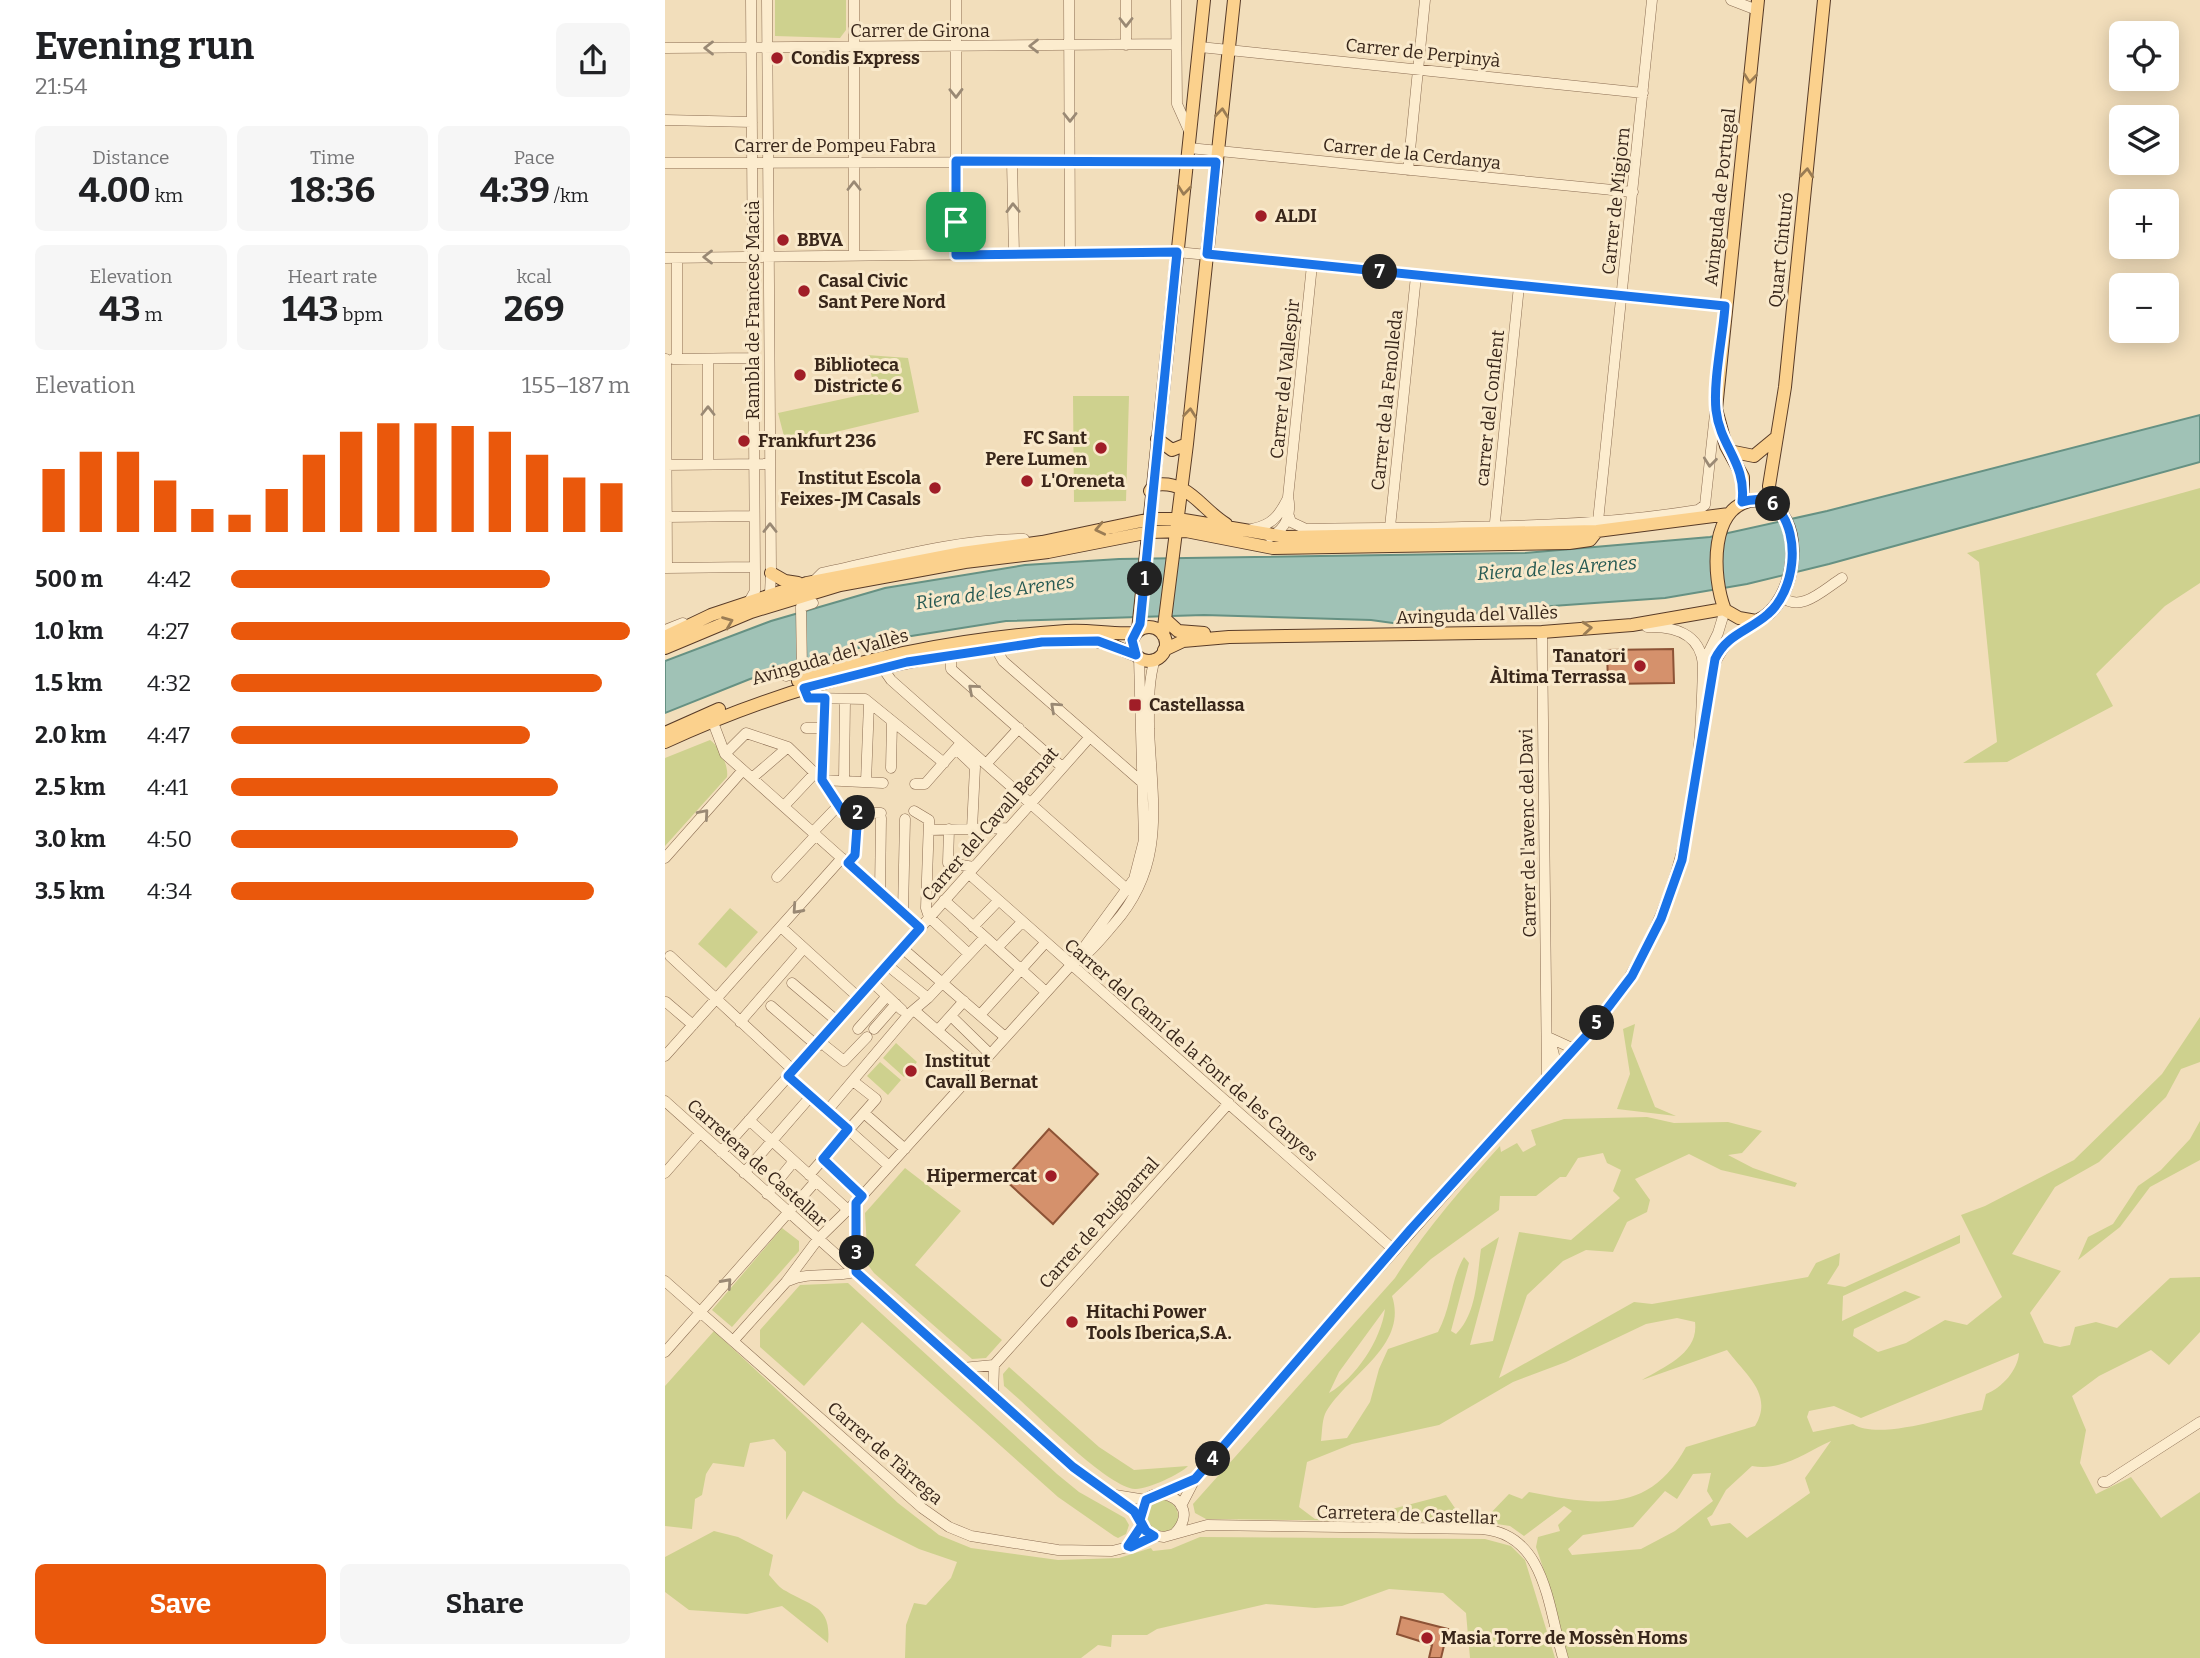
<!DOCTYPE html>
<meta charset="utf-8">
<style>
body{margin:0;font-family:Bitter,serif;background:#f6f6f6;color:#202124;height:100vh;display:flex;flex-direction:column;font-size:26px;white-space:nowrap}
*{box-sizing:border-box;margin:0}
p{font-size:23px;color:#757577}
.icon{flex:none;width:38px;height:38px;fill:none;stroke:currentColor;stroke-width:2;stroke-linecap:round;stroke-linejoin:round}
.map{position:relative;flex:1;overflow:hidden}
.side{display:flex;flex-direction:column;background:#fff;width:665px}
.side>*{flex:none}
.fabs{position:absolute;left:1444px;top:21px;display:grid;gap:14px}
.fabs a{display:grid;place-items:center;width:70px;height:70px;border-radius:10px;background:#fff;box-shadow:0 4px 18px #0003;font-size:35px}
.pin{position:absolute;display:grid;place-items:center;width:60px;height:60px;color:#fff;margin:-30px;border-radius:14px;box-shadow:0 4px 10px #0006}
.km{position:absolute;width:35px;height:35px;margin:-18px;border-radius:50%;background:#222;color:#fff;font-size:19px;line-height:35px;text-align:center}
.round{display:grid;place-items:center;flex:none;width:74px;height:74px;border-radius:10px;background:#f6f6f6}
.head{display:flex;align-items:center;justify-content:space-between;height:119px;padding:0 35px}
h1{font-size:38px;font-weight:700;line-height:52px}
.metrics{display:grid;grid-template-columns:repeat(3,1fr);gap:10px;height:119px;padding:7px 35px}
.metrics div{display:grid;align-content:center;border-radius:10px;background:#f6f6f6;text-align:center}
.metrics b{font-size:35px;font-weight:700}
.metrics small{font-size:19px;font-weight:400}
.metrics p{font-size:19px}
.chart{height:196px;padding:14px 35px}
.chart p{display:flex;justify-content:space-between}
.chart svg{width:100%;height:126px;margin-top:7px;stroke:#ea580c;stroke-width:6}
.action{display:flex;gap:14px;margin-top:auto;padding:14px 35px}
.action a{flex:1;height:80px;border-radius:10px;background:#ea580c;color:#fff;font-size:28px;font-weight:700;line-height:80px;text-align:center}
.action a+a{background:#f6f6f6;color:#202124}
ul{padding:0 35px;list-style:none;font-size:23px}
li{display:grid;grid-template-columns:112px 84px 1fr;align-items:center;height:52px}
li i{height:18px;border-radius:9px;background:#ea580c}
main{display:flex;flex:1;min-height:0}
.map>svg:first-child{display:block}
</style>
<main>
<section class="side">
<div class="head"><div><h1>Evening run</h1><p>21:54</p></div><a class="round"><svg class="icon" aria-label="share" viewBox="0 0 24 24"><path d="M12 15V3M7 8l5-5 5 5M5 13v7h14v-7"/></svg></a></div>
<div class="metrics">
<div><p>Distance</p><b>4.00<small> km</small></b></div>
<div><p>Time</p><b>18:36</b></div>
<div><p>Pace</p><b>4:39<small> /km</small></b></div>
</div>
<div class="metrics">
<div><p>Elevation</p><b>43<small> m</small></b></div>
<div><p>Heart rate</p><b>143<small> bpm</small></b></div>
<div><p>kcal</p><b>269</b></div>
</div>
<div class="chart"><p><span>Elevation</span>155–187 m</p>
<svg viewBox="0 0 160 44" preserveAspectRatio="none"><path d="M5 44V22M15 44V16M25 44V16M35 44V26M45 44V36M55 44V38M65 44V29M75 44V17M85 44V9M95 44V6M105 44V6M115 44V7M125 44V9M135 44V17M145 44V25M155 44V27"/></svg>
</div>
<ul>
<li><b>500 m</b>4:42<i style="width:80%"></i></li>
<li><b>1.0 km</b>4:27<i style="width:100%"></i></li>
<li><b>1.5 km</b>4:32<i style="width:93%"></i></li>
<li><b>2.0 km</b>4:47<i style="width:75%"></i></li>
<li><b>2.5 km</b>4:41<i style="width:82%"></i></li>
<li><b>3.0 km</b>4:50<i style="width:72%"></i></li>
<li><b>3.5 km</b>4:34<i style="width:91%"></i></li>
</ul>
<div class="action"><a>Save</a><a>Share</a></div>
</section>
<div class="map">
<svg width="1535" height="1658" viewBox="0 0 1535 1658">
<rect width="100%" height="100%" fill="#f2debb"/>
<path fill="#ced18e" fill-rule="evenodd" d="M110,0H181V30L175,38L110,36Z
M202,355L243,358L254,412L121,444L113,413L210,392Z
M408,396H464L461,501L409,502Z
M1535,488V583L1500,606L1431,674L1448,706L1342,762L1298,763L1332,742L1314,562L1302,553Z
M45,740C54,746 64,766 62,777L0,846V758Z
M65,908L93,932L61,968L33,944Z
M1535,1017V1062L1516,1069L1501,1097L1434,1162L1390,1187L1347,1254L1396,1271L1365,1313L1379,1343L1395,1347L1405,1345L1410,1327L1431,1322L1452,1328L1505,1278L1535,1277V1332L1504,1365L1486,1350L1434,1376L1407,1396L1421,1430L1415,1463L1431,1494L1466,1477L1496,1518L1535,1492V1658H902L887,1594L871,1547L873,1537L895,1531L893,1525L907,1511L899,1506L859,1536L845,1526L819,1522L541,1519L530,1513L528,1504L730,1278C760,1230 797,1188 835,1146L836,1152L852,1143L858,1152L871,1145L866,1130L899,1119L982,1117L1009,1123L1063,1122L1097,1131L1077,1153L1063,1155L1088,1168L1132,1183L1130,1187L1056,1170L1024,1154L970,1179L985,1200L982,1212L962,1222L948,1252L921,1250L898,1261L862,1295L834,1378L969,1302L987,1304L1143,1277L1151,1263L1175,1253L1174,1265L1162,1284L1180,1287L1295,1235V1243L1178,1296L1177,1321L1240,1291L1256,1297L1189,1329L1188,1336L1213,1352L1241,1343L1280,1320L1302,1325L1337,1297L1296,1215L1320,1206L1409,1160L1497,1074ZM938,1153L942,1163L956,1170L948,1191L955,1198L906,1240L854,1232L828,1341L805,1345L834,1237L816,1249C812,1276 812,1314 791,1334L786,1331L804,1263L799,1257C785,1281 787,1306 773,1332L723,1349L714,1369L705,1402L682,1438L656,1441C657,1434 657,1421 660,1414C679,1377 744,1347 727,1296L766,1259L834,1210L835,1196H871L895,1177H901L913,1158ZM720,1309C716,1340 691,1378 664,1393L674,1372ZM1012,1318L1030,1322C1034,1353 1000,1366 977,1380L1062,1350C1081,1375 1109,1395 1090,1426L1021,1447C984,1515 930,1505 864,1492L857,1499L844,1494L820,1519L794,1514L781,1495L704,1515L650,1519L634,1507L642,1462L687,1444L774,1425L848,1382L901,1362L981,1324ZM1354,1353C1353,1370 1337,1388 1321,1394L1317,1410C1285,1416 1214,1441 1188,1424L1148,1432L1142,1417L1144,1411L1169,1406L1196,1418ZM1166,1441L1140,1478L1145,1493L1082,1538L1065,1523L1046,1526L1042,1518L1047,1515L1061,1490L1087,1466C1116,1472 1141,1452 1166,1441ZM1046,1473L1042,1491L1048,1501L1010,1531L976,1549L907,1555L903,1549L918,1535L968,1527L1000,1491L1012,1499L1028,1474Z
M970,1024L966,1046L990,1107L1011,1116L952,1109L965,1074L958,1029Z
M231,1043L252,1062L239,1077L218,1058Z
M215,1062L236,1080L223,1095L202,1076Z
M1535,1121V1160L1485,1187L1455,1227L1413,1260L1423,1237L1448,1224L1473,1186L1496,1170L1525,1139Z
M240,1168L296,1211L250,1265L337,1340L321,1358L307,1359L209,1273L203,1265L200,1213Z
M117,1228L134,1241V1251L67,1327L47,1310Z
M183,1283L392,1474L414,1492L460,1518L464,1525L461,1534L453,1538L449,1536L393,1497L197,1322L139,1386L95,1347V1330L135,1285Z
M49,1331L233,1503L274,1535L306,1548L393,1560L454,1558L486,1548L488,1551L506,1549L535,1537L820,1539L846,1546L860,1560L890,1658H805L801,1613L778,1593L724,1589L677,1606L650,1608L601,1604L492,1629L482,1635H447L446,1647L433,1645L416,1658H240L241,1625L249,1603L261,1605L286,1578L292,1562L254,1549L138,1491L121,1520V1452L109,1439L85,1443L79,1467L48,1463L41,1474L37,1495L30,1499L27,1529L0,1526V1386Z
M344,1367L434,1447L469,1470L523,1466C516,1474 481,1490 470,1489C441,1487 365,1407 339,1386L338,1374Z
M481 1516a16 16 0 1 1 32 0a16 16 0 1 1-32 0Z
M49,1531L73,1537L108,1555L104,1575C109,1580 114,1588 121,1591C145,1606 167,1605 163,1643L117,1606L82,1614L24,1610L0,1592V1557Z"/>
<path fill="#a0c2b6" stroke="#669183" stroke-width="2" d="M1535,415V462L1164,564L1082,584L1000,598L845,609L735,624L706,620L539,615L341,621L240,637L155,657L85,679L0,713V661L106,621L220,588L360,565L454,559L860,553L1045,537L1162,511Z"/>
<path fill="#d5916c" stroke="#8d5336" stroke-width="2" d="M1008,649L1009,683L943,684L942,650Z
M384,1129L433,1174L388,1224L339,1179Z
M736,1617L783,1629L776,1658H764L767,1645L732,1634Z"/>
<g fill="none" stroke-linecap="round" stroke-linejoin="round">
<defs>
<path id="minor" d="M291,0V255
M404,0L405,254
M511,0L512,104L525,133
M1066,0L1092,10
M461,45V0
M535,47L978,93
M0,48L511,44
M0,120L87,122
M524,148L968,192
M347,161L349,254
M0,163L551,162
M743,170L760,0
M189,255V0
M0,258L512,252L1061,306
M1,359L2,568
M8,359L86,358
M12,359V258
M43,359V464
M0,465L105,464
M624,516L626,522L641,529C772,526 904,531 1033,510L1040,505L1050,414
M1,517L88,516
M725,527L751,276
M587,529C607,525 614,516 623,498
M932,531L987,0
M829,532L854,286
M605,537C621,529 627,514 623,497L647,265
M0,568L90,567
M149,581L157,573C223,559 292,539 359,539
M1116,596C1135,614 1158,590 1177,578
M99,599L105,593L106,573L102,0
M85,600L90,591V572L86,0
M0,630L18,623
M877,632L882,1078
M334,654L338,661L479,784
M286,660V669L396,766
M1038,664L1053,633L1060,610
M217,667L226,680L463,890
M121,676L137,671L136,607L148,603
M139,688L143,698L200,699L279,763
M1043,691C1048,656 1061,639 1091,621
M160,698L157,780L178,812L216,813
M46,717L60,754L255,928
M141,728H159
M291,749L310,767L307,829
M60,754L81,733L123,747L157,780L218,783
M322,763L354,728
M226,768L227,722
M87,778L123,747
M179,781L180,699
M201,782L204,703
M250,784H260L295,744
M119,806L150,773
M249,811L264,820L265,830L343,828
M264,820L261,908L264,917L304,954
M284,829L283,863L309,867
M148,832L174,805
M0,858L78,770
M183,863L190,855L193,812
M303,873L729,1250
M112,877L151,835
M215,892L216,818
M279,900L381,992
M238,912L240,819
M116,927L193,997
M308,927L333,901
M237,948L340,1037
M332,948L357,922
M5,956L128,1070
M222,965L263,998
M406,965C424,955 436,939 449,924C502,864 487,803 484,729C484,706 483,681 490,659
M207,982L237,1010
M127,983L172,1021
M1,1002L28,1025
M106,1006L150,1044L159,1045L179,1061L202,1037
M250,1011L314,1067
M315,1015L380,943
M286,1016L325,1054
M75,1022L139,948
M193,1029L222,996
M209,1029L231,1004
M273,1030L299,1001
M885,1038L909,1049
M885,1039L892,1067
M0,1056L177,858
M123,1076L224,1166
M0,1101L408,1467L469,1511L486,1535L499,1537L542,1525L817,1529C881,1534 883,1608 898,1658
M162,1111L244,1014L263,998L320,937
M199,1113L240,1149
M84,1120L182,1209
M56,1152L424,738
M158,1159L197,1196
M0,1173L35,1133
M79,1173L146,1096
M144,1175L211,1099L188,1081
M102,1194L129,1161
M190,1272L191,1203
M0,1281L257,1508L284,1527L306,1536L393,1550L447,1551L471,1545L489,1536
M123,1281C145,1271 167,1278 190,1272
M69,1340L121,1282L153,1239L197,1196L406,965L469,879L479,840L474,657
M0,1352L151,1181
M297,1368L329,1365
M328,1395L329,1365L564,1103
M1438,1482H1442L1535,1422
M498,1494L530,1479
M450,1495L481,1500
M516,1506L530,1479L633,1359L938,1017C1020,905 1035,799 1038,664C1035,633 1008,626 982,627
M475,1520C473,1472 543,1499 510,1533
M462,1546L477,1525"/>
<path id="major" d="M492,439L507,450L522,444
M1064,451L1089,456L1112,437
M485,491L489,485C523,479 535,508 561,524
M1093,500C1145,508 1133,606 1091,621L1074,618L1060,610C1047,578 1043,501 1093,500Z
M1078,502V477L1061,446L1051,409L1093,0
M1107,503L1104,486L1120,387L1159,0
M106,573L120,581L133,583
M501,620L513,631L539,633
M467 644a17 17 0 1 1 34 0a17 17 0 1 1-34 0Z
M473,630L539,0
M498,635L522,444L569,0
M0,637L46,615L142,583L297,553L377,542L486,519H513L621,537L932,531L1064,514
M0,648L86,612L175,585L300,562L383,552L485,532L521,531L608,548L904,543L925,540L932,531
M499,650L518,641L564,637L877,632L967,625L1059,609
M133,681C220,653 310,637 401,631C424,629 447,635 470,633
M0,733L54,709
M0,742C104,694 212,663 325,648C359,643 397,637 431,641C446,642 457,651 471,655"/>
</defs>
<use href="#minor" stroke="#8b6d53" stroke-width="11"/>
<use href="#major" stroke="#583b28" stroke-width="14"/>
<use href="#minor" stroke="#fcecce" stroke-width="10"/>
<use href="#major" stroke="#fbd18d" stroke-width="12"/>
</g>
<defs><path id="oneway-chevron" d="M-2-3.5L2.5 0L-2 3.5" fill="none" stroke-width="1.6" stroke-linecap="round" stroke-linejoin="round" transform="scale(1.75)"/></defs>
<g stroke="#9a8974">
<use href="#oneway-chevron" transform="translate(461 22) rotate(90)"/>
<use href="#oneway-chevron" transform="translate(369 46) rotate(180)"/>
<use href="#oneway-chevron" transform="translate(44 48) rotate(180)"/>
<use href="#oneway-chevron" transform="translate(291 93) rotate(89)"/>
<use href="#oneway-chevron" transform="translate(405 117) rotate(90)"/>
<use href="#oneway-chevron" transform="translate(189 186) rotate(-90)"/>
<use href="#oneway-chevron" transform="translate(348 208) rotate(-91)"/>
<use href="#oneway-chevron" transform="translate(43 257) rotate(180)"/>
<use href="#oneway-chevron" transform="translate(43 411) rotate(-90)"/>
<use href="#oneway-chevron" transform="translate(1045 462) rotate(96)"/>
<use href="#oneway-chevron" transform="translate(105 528) rotate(-90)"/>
<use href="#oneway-chevron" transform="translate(308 689) rotate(-139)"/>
<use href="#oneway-chevron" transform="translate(390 707) rotate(-138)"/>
<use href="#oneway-chevron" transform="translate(39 814) rotate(-49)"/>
<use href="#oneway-chevron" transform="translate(132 909) rotate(132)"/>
<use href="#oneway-chevron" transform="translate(62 1283) rotate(-48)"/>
</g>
<g stroke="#9a7c54">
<use href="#oneway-chevron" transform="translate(1085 78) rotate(96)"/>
<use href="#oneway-chevron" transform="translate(557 113) rotate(-84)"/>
<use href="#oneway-chevron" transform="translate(1142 173) rotate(-85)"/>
<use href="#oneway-chevron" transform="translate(519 190) rotate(96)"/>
<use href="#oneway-chevron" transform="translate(525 413) rotate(-84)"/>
<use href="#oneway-chevron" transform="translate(435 529) rotate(168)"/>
<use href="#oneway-chevron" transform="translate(63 622) rotate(-22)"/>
<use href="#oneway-chevron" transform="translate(922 628) rotate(-5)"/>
</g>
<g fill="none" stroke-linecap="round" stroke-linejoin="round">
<defs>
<path id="route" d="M291,222V255L512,252L475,624L467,640L471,655L433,641L377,642L242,662L139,688L143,698H160L157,780L178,812H193L190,855L183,863L255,928L123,1076L183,1129L158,1159L197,1196L191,1203V1272L408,1467L469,1511L477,1525L463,1546L466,1547L489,1536L481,1531L475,1520L481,1500L530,1479L746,1229L923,1034L967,976L996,919L1017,860L1050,659C1062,634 1084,631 1103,614C1130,591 1136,536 1113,509C1103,498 1090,498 1077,502C1082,463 1055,447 1051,410C1048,381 1058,336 1060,306L542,254L551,162L291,161V222"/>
</defs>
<use href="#route" stroke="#fff" stroke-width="14"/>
<use href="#route" stroke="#1a73e8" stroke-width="9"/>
</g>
<g fill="#a01d27" stroke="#f9e9cb" stroke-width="2.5">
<circle cx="112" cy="58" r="7"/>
<circle cx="596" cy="216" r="7"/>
<circle cx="118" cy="240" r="7"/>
<circle cx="139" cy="291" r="7"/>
<circle cx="135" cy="375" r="7"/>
<circle cx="79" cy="441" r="7"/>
<circle cx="436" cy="448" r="7"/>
<circle cx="362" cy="481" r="7"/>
<circle cx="270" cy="488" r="7"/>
<circle cx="975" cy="666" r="7"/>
<rect x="463" y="698" width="14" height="14" rx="3.5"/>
<circle cx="246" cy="1071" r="7"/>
<circle cx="386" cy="1176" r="7"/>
<circle cx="407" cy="1322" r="7"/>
<circle cx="762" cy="1638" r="7"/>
</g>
<g text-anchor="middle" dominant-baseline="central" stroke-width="6" stroke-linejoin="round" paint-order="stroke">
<g font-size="18" fill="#38261a" stroke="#f9e9cb">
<text x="255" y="31">Carrer de Girona</text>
<text transform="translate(758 53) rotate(6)">Carrer de Perpinyà</text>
<text x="170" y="146">Carrer de Pompeu Fabra</text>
<text transform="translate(747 154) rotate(6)">Carrer de la Cerdanya</text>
<text transform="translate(1055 197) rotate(-84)">Avinguda de Portugal</text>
<text transform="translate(951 201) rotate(-84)">Carrer de Migjorn</text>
<text transform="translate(1116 250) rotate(-84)">Quart Cinturó</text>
<text transform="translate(88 310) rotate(-90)">Rambla de Francesc Macià</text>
<text transform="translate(620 379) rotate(-84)">Carrer del Vallespir</text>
<text transform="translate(722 400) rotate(-84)">Carrer de la Fenolleda</text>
<text transform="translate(825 408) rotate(-84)">carrer del Conflent</text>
<text transform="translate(812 615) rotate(-2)">Avinguda del Vallès</text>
<text transform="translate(165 657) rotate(-16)">Avinguda del Vallès</text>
<text transform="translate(325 824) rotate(-49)">Carrer del Cavall Bernat</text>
<text transform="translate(863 833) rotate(-91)">Carrer de l'avenc del Davi</text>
<text transform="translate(526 1050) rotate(41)">Carrer del Camí de la Font de les Canyes</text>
<text transform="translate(92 1163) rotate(42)">Carretera de Castellar</text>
<text transform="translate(434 1223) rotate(-48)">Carrer de Puigbarral</text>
<text transform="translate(220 1453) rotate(41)">Carrer de Tàrrega</text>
<text transform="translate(742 1515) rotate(2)">Carretera de Castellar</text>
</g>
<g font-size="18" font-weight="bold" fill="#38261a" stroke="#f9e9cb" text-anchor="start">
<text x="126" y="58">Condis Express</text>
<text x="610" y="216">ALDI</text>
<text x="132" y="240">BBVA</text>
<text x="153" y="281">Casal Civic<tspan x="153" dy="21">Sant Pere Nord</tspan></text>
<text x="149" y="365">Biblioteca<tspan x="149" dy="21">Districte 6</tspan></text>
<text x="422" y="438" text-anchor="end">FC Sant<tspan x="422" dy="21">Pere Lumen</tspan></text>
<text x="93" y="441">Frankfurt 236</text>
<text x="256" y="478" text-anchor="end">Institut Escola<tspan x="256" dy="21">Feixes-JM Casals</tspan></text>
<text x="376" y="481">L'Oreneta</text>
<text x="961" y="656" text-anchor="end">Tanatori<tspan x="961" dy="21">Àltima Terrassa</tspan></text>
<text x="484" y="705">Castellassa</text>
<text x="260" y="1061">Institut<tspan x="260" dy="21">Cavall Bernat</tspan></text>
<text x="372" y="1176" text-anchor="end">Hipermercat</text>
<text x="421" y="1312">Hitachi Power<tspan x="421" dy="21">Tools Iberica,S.A.</tspan></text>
<text x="776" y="1638">Masia Torre de Mossèn Homs</text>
</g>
<g font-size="19" font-style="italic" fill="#275a53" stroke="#f9e9cb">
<text transform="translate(892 568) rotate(-4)">Riera de les Arenes</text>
<text transform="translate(330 592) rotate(-8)">Riera de les Arenes</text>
</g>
</g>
</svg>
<div class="fabs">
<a><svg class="icon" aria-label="locate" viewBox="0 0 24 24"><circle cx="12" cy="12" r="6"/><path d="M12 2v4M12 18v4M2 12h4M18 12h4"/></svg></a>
<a><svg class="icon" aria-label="layers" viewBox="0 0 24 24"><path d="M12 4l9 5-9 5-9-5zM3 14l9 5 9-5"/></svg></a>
<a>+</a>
<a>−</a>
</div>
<div class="pin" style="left:291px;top:222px;background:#1e9e55"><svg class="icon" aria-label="arrive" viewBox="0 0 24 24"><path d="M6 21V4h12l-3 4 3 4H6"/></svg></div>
<b class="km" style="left:480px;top:579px">1</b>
<b class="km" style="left:193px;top:813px">2</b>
<b class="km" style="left:192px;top:1253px">3</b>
<b class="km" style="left:548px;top:1459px">4</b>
<b class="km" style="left:932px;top:1023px">5</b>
<b class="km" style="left:1108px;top:504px">6</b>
<b class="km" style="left:715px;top:272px">7</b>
</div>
</main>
